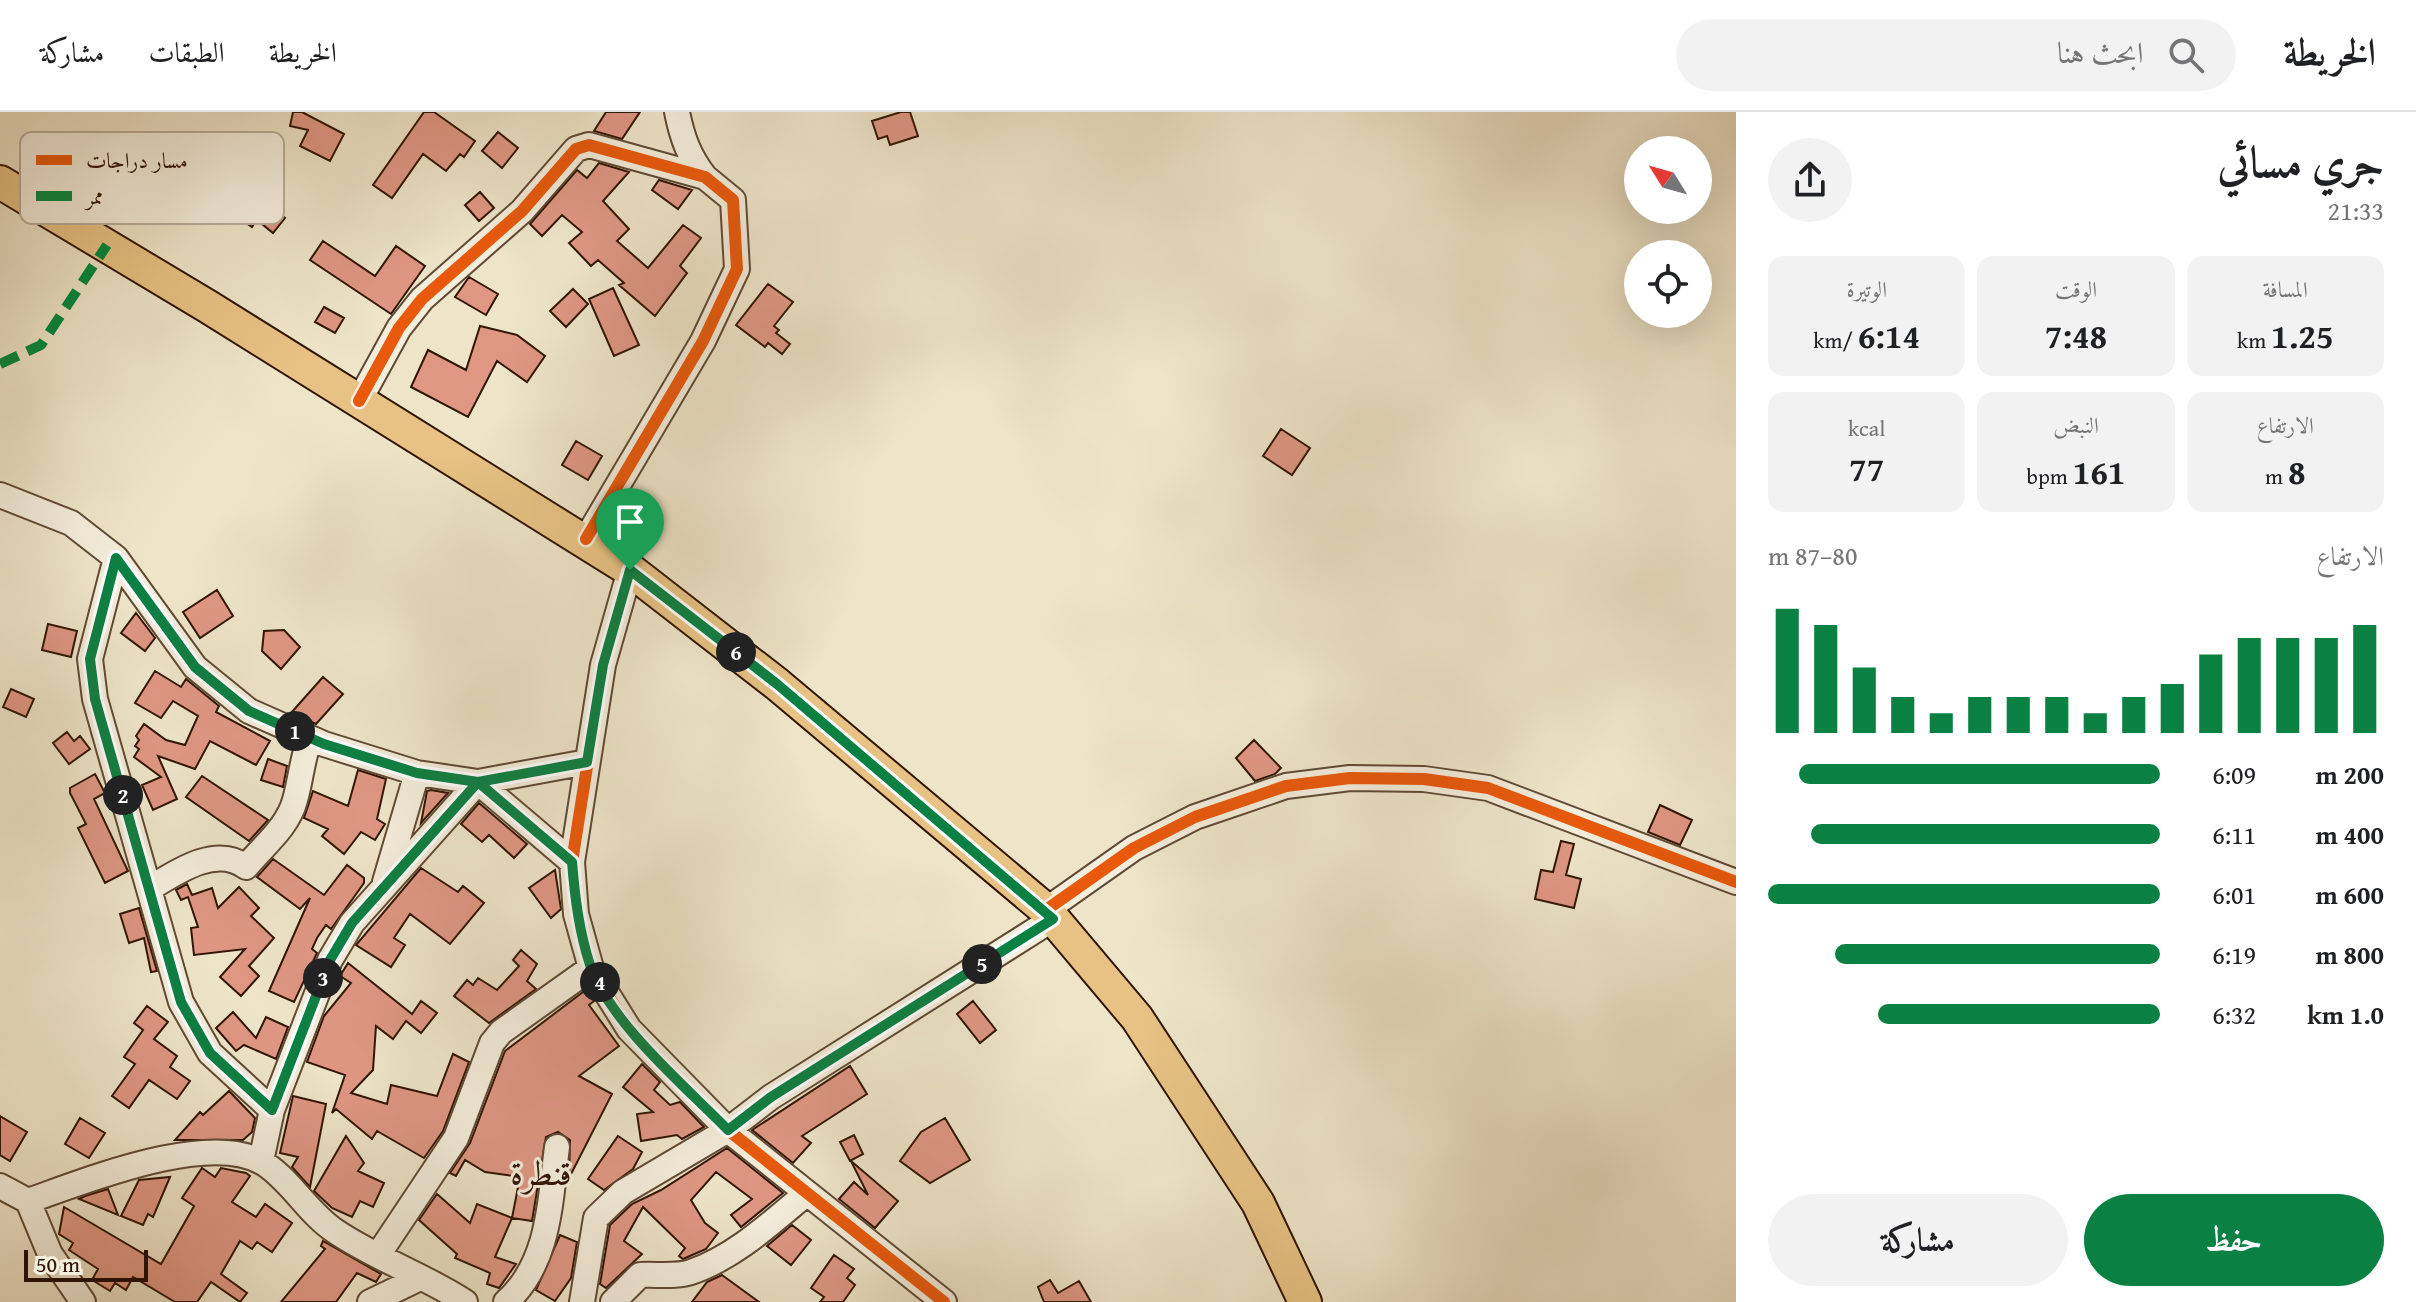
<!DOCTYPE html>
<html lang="ar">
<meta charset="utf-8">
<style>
body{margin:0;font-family:"Gentium Book Plus",Amiri,serif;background:#f2f2f2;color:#202124;direction:rtl;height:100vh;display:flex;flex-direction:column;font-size:30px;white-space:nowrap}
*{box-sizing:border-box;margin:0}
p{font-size:26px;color:#757577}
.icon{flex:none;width:44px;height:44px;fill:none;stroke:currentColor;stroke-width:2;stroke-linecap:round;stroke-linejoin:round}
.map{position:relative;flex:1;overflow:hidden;direction:ltr}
.drawer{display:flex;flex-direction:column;background:#fff;width:680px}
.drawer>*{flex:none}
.needle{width:52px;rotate:307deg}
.fabs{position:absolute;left:1624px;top:24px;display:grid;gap:16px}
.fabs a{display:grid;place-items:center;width:88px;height:88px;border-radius:50%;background:#fff;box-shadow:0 8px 32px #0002;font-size:40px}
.scale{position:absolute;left:24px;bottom:20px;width:124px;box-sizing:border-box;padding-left:8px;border:4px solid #301503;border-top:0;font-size:22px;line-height:28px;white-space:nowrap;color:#301503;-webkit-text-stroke:6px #f4eedc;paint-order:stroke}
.pin{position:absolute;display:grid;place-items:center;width:68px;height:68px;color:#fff;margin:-82px -34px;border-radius:50% 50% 50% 0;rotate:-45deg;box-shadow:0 0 8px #0007}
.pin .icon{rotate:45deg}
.km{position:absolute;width:40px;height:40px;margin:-20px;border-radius:50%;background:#222;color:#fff;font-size:22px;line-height:40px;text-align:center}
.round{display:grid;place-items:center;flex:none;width:84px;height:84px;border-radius:42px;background:#f2f2f2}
.headline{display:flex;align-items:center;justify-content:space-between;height:136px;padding:0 32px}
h1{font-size:44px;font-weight:700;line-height:60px}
.stats{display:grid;grid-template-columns:repeat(3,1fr);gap:12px;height:136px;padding:8px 32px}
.stats div{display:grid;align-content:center;border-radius:16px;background:#f2f2f2;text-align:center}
.stats b{font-size:34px;font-weight:700}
.stats small{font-size:22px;font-weight:400}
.stats p{font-size:22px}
.chart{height:224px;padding:16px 32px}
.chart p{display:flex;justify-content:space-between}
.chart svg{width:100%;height:144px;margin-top:8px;stroke:#0b8043;stroke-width:6}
.cta{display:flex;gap:16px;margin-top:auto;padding:16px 32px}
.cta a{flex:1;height:92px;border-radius:48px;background:#0b8043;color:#fff;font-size:32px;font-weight:700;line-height:92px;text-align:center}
.cta a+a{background:#f2f2f2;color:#202124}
ul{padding:0 32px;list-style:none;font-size:26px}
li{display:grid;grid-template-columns:128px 96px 1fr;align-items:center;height:60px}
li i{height:20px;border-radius:10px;background:#0b8043}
header{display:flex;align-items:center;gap:48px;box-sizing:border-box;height:112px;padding:0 40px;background:#fff;border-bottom:2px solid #e0e0e0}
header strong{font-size:38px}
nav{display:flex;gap:44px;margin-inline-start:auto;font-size:28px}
.search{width:560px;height:72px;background:#f2f2f2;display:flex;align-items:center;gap:20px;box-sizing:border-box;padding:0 28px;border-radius:44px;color:#757577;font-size:30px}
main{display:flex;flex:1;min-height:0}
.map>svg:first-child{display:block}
</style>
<header>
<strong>الخريطة</strong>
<div class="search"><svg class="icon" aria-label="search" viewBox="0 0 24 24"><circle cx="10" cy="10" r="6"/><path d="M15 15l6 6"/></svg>ابحث هنا</div>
<nav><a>الخريطة</a><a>الطبقات</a><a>مشاركة</a></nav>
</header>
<main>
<section class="drawer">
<div class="headline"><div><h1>جري مسائي</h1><p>21:33</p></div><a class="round"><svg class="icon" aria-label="share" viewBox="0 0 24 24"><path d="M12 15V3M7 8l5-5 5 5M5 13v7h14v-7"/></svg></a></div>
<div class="stats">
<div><p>المسافة</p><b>1.25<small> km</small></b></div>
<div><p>الوقت</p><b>7:48</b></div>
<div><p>الوتيرة</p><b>6:14<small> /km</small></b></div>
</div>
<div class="stats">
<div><p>الارتفاع</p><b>8<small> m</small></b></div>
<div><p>النبض</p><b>161<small> bpm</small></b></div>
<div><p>kcal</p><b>77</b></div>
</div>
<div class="chart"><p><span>الارتفاع</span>80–87 m</p>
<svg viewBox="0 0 160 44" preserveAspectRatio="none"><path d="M5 44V6M15 44V11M25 44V24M35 44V33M45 44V38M55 44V33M65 44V33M75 44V33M85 44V38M95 44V33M105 44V29M115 44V20M125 44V15M135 44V15M145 44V15M155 44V11"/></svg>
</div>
<ul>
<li><b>200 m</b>6:09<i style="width:92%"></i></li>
<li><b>400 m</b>6:11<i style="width:89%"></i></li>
<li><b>600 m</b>6:01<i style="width:100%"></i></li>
<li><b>800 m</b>6:19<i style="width:83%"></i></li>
<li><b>1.0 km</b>6:32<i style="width:72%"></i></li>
</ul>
<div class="cta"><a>حفظ</a><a>مشاركة</a></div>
</section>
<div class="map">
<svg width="1736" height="1190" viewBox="0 0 1736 1190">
<rect width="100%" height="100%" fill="#eee5c9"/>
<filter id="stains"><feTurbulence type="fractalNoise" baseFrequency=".0025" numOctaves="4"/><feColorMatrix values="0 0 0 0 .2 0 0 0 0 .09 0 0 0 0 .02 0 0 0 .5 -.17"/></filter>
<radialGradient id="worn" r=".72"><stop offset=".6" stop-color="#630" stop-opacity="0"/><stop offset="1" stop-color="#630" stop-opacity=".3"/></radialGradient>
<path fill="#df9784" stroke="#301503" stroke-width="2" d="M293,0H302L344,22L330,49L300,34L308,18L290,14Z
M424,0H434L475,29L464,45L460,42L446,59L423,42L392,86L373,73Z
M606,0H640L622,27L594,19Z
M901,0H910L918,24L890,33L887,24L878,27L872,9Z
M498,20L518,36L502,56L482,39Z
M599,51L629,60L603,89L629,117L617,129L648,156L683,113L701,126L680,154L687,161L655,204L619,173L624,171L598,148L591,154L569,131L582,120L562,103L542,124L530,112L577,58L587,66Z
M659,68L692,78L678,97L652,78Z
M242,78L250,79L285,106L273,121L257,108L252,115L228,98Z
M480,80L494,96L479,109L465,93Z
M323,129L375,164L396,134L425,154L391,202L310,148Z
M469,165L498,182L486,203L455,185Z
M768,172L793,190L774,214L779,218L776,221L790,232L782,242L768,231L765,235L736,213Z
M613,176L639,233L614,244L589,187Z
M573,177L588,192L566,215L550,199Z
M324,195L344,206L335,221L315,210Z
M480,214L517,223L545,244L527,270L497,249L468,305L411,275L428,238L466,258Z
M1281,317L1310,336L1292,363L1263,344Z
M576,329L602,344L588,368L562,353Z
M217,478L233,504L200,526L183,500Z
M136,501L155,526L145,539L121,521Z
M48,512L77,519L71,545L42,538Z
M284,518L300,535L281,557L262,539L264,519Z
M155,559L181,575L186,567L219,594L216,600L270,629L256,653L210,629L195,657L158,644L177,687L153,698L142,673L161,665L134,645L139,637L135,634L139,628L136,624L144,612L166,628L185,633L198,604L173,589L161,606L135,591Z
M323,565L343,582L316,612L291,601Z
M11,577L34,587L26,605L3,595Z
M67,620L74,629L80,624L90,637L69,652L53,631Z
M1254,628L1281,656L1275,662L1255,669L1236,646Z
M268,647L287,654L283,675L261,668Z
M358,658L386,667L377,707L385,712L375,728L361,720L344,742L322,724L328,717L304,706L313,679L348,694Z
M95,662L105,681L94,687L128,759L105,771L78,716L86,712L70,681V676Z
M202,664L268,708L249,729L186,685Z
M431,678L448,681L421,711L427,679Z
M479,691L527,732L514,746L489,723L482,730L461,712Z
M1660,693L1692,708L1680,733L1648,720Z
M1561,729L1574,732L1566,763L1581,767L1574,796L1535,787L1541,758L1553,760Z
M273,747L324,783L347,753L364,766V771L331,817L326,813L317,826L312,837L317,841L294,890L269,879L310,786L300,797L257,765Z
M421,756L458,780L463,774L484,791L450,832L410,802L394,826L405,833L391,855L356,833Z
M555,758L561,797L551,806L529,776Z
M187,772L192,783L212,776L218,796L239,775L259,796L251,804L274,826L249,854L259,864L241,884L220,865L245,837L194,843L191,816L198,815L188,785L181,788L176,778Z
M139,796L157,859L151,860L144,826L129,831L120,802Z
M521,838L537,852L527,869L536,877L489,911L454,884L467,868L473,873L478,866L497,878L519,854L513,848Z
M348,851L412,902L421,889L437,901L421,921L406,909L393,927L376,914L373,958L351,981L387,992L391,973L437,984L453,942L469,950L443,1019L424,1046L377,1019L372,1027L336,997L332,1001L345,963L307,950L324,904L351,871L340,864Z
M587,877L594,889L589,893L619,934L579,964L612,982L569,1066L570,1028L558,1020L546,1025L532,1109L512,1106L520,1065L485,1060L465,1048L456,1064L450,1061L470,1031L505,939Z
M973,889L996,918L980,931L957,902Z
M147,894L168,910L154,927L177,944L170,955L190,969L177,987L149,968L129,996L112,984L135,952L124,945L143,918L134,911Z
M233,900L256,926L266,905L288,915L276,947L244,933L236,939L216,916Z
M642,952L660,970L654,978L670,993L680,990L704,1015L682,1027L677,1023L641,1029L637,1002L653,1000L623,975Z
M850,954L867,982L802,1024L811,1031L793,1051L752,1018Z
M229,979L255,1006L252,1020L243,1028H175L200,1000L203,1003Z
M293,984L326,992L310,1075L292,1055L298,1045L280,1041Z
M0,1004L27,1020L10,1049L0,1043Z
M80,1006L105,1021L89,1046L65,1032Z
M945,1006L970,1048L930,1071L900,1049L921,1020Z
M854,1023L863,1042L850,1049L840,1030Z
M346,1024L364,1051L358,1059L384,1071L373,1095L360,1089L352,1105L332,1096L314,1079Z
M618,1024L642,1040L633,1057L604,1078L588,1067Z
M727,1036L783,1081L741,1115L731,1103L752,1087L716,1060L691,1088L705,1111L718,1121L706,1137L683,1147L679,1144L685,1136L643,1095L624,1129L642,1142L606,1176L600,1172L610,1113L632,1092L661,1078Z
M851,1049L898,1089L875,1116L839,1087L854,1070L868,1083Z
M202,1056L215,1065L221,1056L246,1061L250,1064L232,1090L256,1105L265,1092L292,1111L272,1140L257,1130L252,1137L240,1129L221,1162L247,1181L240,1190L211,1170L197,1190H175L133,1165L126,1178L115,1171L110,1179L92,1168L98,1157L69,1138L73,1131L59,1122L64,1095L161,1152L194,1094L182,1086Z
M170,1065L153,1105L148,1102L143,1113L121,1104L139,1068Z
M108,1077L118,1103L79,1087L85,1084Z
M437,1082L470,1111L477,1092L512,1106L495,1145L516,1152L499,1176L487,1172L490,1161L455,1146L457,1142L419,1108Z
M792,1113L811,1128L791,1153L767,1134Z
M560,1123L577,1130L571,1166L555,1189L536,1178Z
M323,1129L381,1162L376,1170L357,1161L336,1190H281L325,1137L321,1134Z
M834,1143L854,1157L847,1166L855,1173L843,1190H820L824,1185L811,1176Z
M722,1163L759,1190H692L707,1170Z
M1050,1168L1058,1181L1079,1169L1091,1190H1044L1038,1175Z"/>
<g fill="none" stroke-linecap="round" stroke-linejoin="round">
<defs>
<path id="minor" d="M677,0C682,25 689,45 705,65
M359,289L399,216L422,187L522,99L576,37L589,33L705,65L733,88L737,157L703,229L586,427
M0,383L71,411L116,446L195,555L249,599L324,632L417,661L478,670L572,750
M116,446L90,547L95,587L181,890L210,941L272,998
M630,458L603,553L572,750L576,802L591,856L629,917L728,1018L944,1190
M385,770L417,661
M149,777C175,761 216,732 246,755C263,734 288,715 295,688C301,667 302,647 310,626
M1046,798L1134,736L1195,705L1286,674L1350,666L1424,667L1488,676L1736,770
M261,1049L272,998L330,848L352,811L478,670L587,650
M0,1074L28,1089C83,1070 211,1017 265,1052C292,1070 308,1101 335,1119C376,1147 424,1163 465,1190
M28,1089L50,1142L83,1190
M378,1143L456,1026L492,931L501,920L591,856
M370,1190L420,1166
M506,1190C550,1151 550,1089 557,1035
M582,1190L596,1106L623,1080L728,1018L771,985L1053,807
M613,1190L640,1163C656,1162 677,1165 691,1160C735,1145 772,1110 807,1081"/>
<path id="major" d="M0,70L207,194L630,458L777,572L1046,798L1137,906L1258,1091L1305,1190"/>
</defs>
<use href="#minor" stroke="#604934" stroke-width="28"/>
<use href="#major" stroke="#301503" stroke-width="36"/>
<use href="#minor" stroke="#f4eedc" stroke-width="24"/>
<use href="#major" stroke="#e7c284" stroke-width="32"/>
<path stroke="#00873e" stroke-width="10" stroke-dasharray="20 10" stroke-linecap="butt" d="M0,252L41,233L107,133"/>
<defs>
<path id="cycleway" d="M359,289L399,216L422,187L522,99L576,37L589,33L705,65L733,88L737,157L703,229L586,427
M630,458L603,553L572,750L576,802L591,856L629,917L728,1018L944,1190
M1046,798L1134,736L1195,705L1286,674L1350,666L1424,667L1488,676L1736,770"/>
</defs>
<use href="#cycleway" stroke="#f4eedc" stroke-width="17"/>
<use href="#cycleway" stroke="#e8590c" stroke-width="12"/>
</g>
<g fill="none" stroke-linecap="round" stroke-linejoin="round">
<defs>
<path id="route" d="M630,458L603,553L587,650L478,670L417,661L324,632L249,599L195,555L116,446L90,547L95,587L181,890L210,941L272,998L330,848L352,811L478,670L572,750C575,786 579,819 590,853C611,912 684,973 728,1018L771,985L1053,807L777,572L630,458"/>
</defs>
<use href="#route" stroke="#fff" stroke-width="16"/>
<use href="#route" stroke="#0b8043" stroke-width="10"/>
</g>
<g text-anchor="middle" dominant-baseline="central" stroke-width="6" stroke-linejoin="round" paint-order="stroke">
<g font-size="34" fill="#301503" stroke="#f4eedc">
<text x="541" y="1060">قنطرة</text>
</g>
</g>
<rect x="20" y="20" width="264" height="92" rx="12" fill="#f4eedc" stroke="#b9ad9b" stroke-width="2"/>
<rect x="36" y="43" width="36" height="10" fill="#e8590c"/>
<rect x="36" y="79" width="36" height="10" fill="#00873e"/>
<g font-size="22" fill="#301503">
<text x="86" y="56">مسار دراجات</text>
<text x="86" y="92">ممر</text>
</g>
<rect width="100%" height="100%" filter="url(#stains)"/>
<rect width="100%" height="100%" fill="url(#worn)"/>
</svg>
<div class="fabs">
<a><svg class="needle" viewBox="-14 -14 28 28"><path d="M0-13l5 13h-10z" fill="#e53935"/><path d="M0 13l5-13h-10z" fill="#757577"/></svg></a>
<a><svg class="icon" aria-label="locate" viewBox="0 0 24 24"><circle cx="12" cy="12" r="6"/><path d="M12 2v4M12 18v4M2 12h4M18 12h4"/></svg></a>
</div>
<div class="scale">50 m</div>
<div class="pin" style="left:630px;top:458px;background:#1e9e55"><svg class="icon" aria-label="arrive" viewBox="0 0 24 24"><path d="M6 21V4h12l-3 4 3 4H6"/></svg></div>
<b class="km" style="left:295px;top:619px">1</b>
<b class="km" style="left:123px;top:683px">2</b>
<b class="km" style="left:323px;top:866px">3</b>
<b class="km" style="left:600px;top:870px">4</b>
<b class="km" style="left:982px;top:852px">5</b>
<b class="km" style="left:736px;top:540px">6</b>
</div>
</main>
